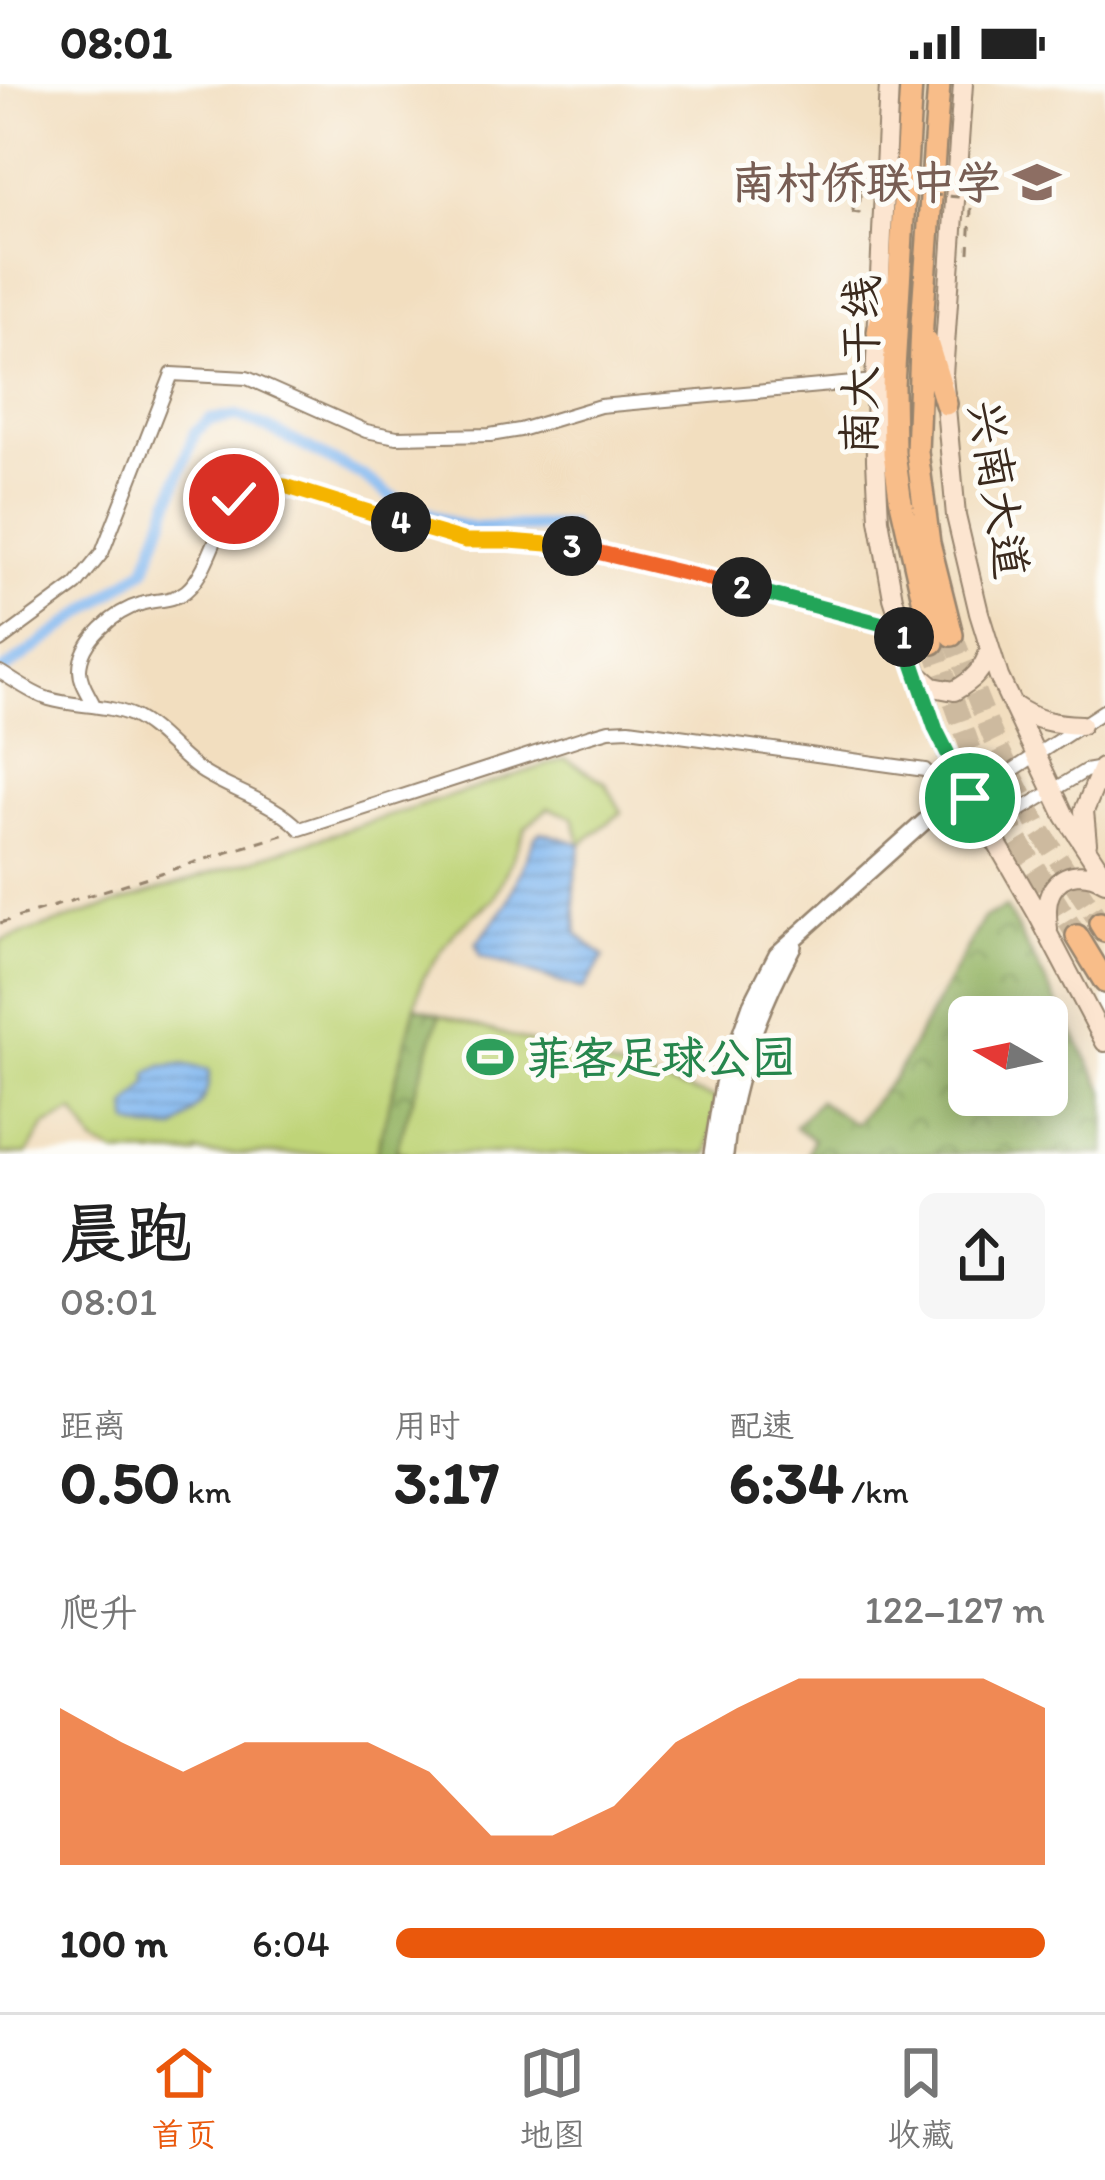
<!DOCTYPE html>
<html lang="zh">
<meta charset="utf-8">
<style>
body{margin:0;font-family:Itim,"LXGW WenKai TC",sans-serif;background:#f6f6f6;color:#222;height:100vh;display:flex;flex-direction:column;font-size:45px;white-space:nowrap}
*{box-sizing:border-box;margin:0}
p{font-size:39px;color:#767676}
.icon{flex:none;width:66px;height:66px;fill:none;stroke:currentColor;stroke-width:2;stroke-linecap:round;stroke-linejoin:round}
.map{position:relative;height:1070px;overflow:hidden}
.details{display:flex;flex-direction:column;background:#fff;flex:1}
.details>*{flex:none}
.needle{width:78px;rotate:279deg}
.tools{position:absolute;left:948px;top:912px;display:grid;gap:24px}
.tools a{display:grid;place-items:center;width:120px;height:120px;border-radius:18px;background:#fff;box-shadow:0 6px 30px #0003;font-size:60px}
.pin{position:absolute;display:grid;place-items:center;width:102px;height:102px;color:#fff;margin:-51px;border:6px solid #fff;border-radius:50%;box-shadow:0 3px 12px #0007}
.km{position:absolute;width:60px;height:60px;margin:-30px;border-radius:50%;background:#222;color:#fff;font-size:33px;line-height:60px;text-align:center}
.round{display:grid;place-items:center;flex:none;width:126px;height:126px;border-radius:18px;background:#f6f6f6}
.summary{display:flex;align-items:center;justify-content:space-between;height:204px;padding:0 60px}
h1{font-size:66px;font-weight:700;line-height:90px}
.metrics{display:grid;grid-template-columns:repeat(3,1fr);gap:18px;height:204px;padding:12px 60px}
.metrics div{display:grid;align-content:center}
.metrics b{font-size:60px;font-weight:700}
.metrics small{font-size:33px;font-weight:400}
.metrics p{font-size:33px}
.chart{height:336px;padding:24px 60px}
.chart p{display:flex;justify-content:space-between}
.chart svg{width:100%;height:216px;margin-top:12px;fill:#ea580c;opacity:.7}
ul{padding:0 60px;list-style:none;font-size:39px}
li{display:grid;grid-template-columns:192px 144px 1fr;align-items:center;height:90px}
li i{height:30px;border-radius:15px;background:#ea580c}
.status{display:flex;justify-content:space-between;align-items:center;height:84px;padding:0 60px;background:#fff;direction:ltr}
.status svg{height:33px;fill:currentColor}
.menu{display:flex;justify-content:space-around;align-items:center;height:168px;border-top:3px solid #e0e0e0;background:#fff;font-size:33px;color:#767676}
.menu a{display:grid;justify-items:center;gap:6px}
.menu .current{color:#ea580c}
.map>svg:first-child{display:block}
</style>
<div class="status"><b>08:01</b><svg viewBox="0 0 49 12"><path d="M0 12V9h3v3zM5 12V6h3v6zM10 12V3h3v9zM15 12V0h3v12zM26 1h20v11H26zM47 4h2v5h-2z"/></svg></div>
<div class="map">
<svg width="1105" height="1070" viewBox="0 0 1105 1070">
<defs>
<pattern id="forest-crowns" width="20" height="18" patternUnits="userSpaceOnUse" patternTransform="scale(3)"><rect width="20" height="18" fill="#97b668"/><path d="M2 6a3 3 0 1 1 6 0M12 15a3 3 0 1 1 6 0" fill="none" stroke="#7c9455"/></pattern>
<pattern id="water-rules" width="6" height="5" patternUnits="userSpaceOnUse" patternTransform="scale(3)"><rect width="6" height="5" fill="#81b7f0"/><path d="M0 2.5h6" fill="none" stroke="#6b95c2"/></pattern>
</defs>
<rect width="100%" height="100%" fill="#fdfcf7"/>
<filter id="ink" filterUnits="userSpaceOnUse"><feTurbulence type="fractalNoise" baseFrequency=".00833" numOctaves="2"/><feDisplacementMap in="SourceGraphic" scale="24" xChannelSelector="R" yChannelSelector="G"/><feConvolveMatrix kernelMatrix="1 2 1 2 8 2 1 2 1" color-interpolation-filters="sRGB"/></filter>
<filter id="wash" filterUnits="userSpaceOnUse"><feTurbulence type="fractalNoise" baseFrequency=".004" numOctaves="4" result="noise"/><feDisplacementMap in="SourceGraphic" scale="48" xChannelSelector="R" yChannelSelector="G"/><feGaussianBlur stdDeviation="2.7" result="paint"/><feColorMatrix in="noise" values="0 0 0 0 0 0 0 0 0 0 0 0 0 0 0 0 0 1.4 0 .05"/><feComposite in="paint" operator="in"/></filter>
<g filter="url(#wash)">
<rect width="100%" height="100%" fill="#f2debf"/>
<path fill="#bfd478" stroke="#7d7f4b" stroke-width="3" d="M566,675L605,698L622,728L581,760L573,733L548,724L526,743L494,815L457,845L423,894L415,923L717,1015L709,1070H209L197,1068L196,1070H117L95,1060L74,1028L45,1042L27,1070H0V857Z"/>
<path fill="url(#forest-crowns)" stroke="#697043" stroke-width="3" fill-rule="evenodd" d="M1006,824L1105,1008V1070H808L813,1055L795,1043L819,1017L855,1040L896,991L984,834ZM1047,933V1011H969V933Z
M415,923L440,931L396,1066L409,1070H376Z"/>
<path fill="url(#water-rules)" stroke="#5e7087" stroke-width="3" d="M541,748L581,760L574,800L577,850L604,873L583,906L480,872L476,860L506,822L536,751Z
M182,980L209,986C210,1016 196,1026 175,1046L147,1045L130,1040L127,1024L148,999V989L162,982Z"/>
<g fill="none" stroke-linecap="round" stroke-linejoin="round">
<path stroke="#81b7f0" stroke-width="12" d="M0,589L146,484L195,348L209,336L237,332L268,344L363,392L392,413L453,440L473,444L570,442"/>
</g>
</g>
<g filter="url(#ink)">
<g fill="none" stroke-linecap="round" stroke-linejoin="round">
<path stroke="#cdba9f" stroke-width="21" stroke-dasharray="21 10" stroke-linecap="butt" d="M952,551L994,655L1039,745L1100,839
M933,559L970,663L1017,755L1077,852"/>
<defs>
<path id="minor" d="M0,557L76,501L102,469L172,290L247,294L366,347L397,353L490,351L520,346L600,322L875,297
M0,588C15,597 32,610 49,615C76,623 105,620 131,631C159,644 178,673 204,689C235,708 274,718 300,745L588,652L609,646L629,645L925,686L951,714
M94,621C89,610 80,599 80,586C80,557 115,527 141,520C156,515 172,518 186,507C207,490 219,440 234,415C251,396 262,399 285,402L466,457L510,456L571,461L902,545
M970,714L1105,626
M988,746L1085,687L1102,684"/>
<path id="tertiary" d="M712,1070L723,1000L751,921L777,870L964,702
M725,1070C732,995 758,927 793,862"/>
<path id="secondary" d="M889,0L875,297L876,376L879,435L893,514L936,646L964,702L1037,829L1105,958
M963,0L943,291L956,432L979,529L999,593L1065,732L1105,793
M919,591L933,603L954,607C974,596 983,586 990,565
M1013,621C1036,637 1054,640 1081,641
M1087,759L1084,727L1102,684
M1048,846C1047,833 1045,818 1052,806C1064,786 1088,787 1105,798"/>
<path id="trunk" d="M911,0L893,302L894,369L900,413L933,559
M939,0L922,240L917,368L929,459L952,551
M878,248L889,208
M927,258L946,320
M1100,839L1105,847
M1077,852L1105,898"/>
</defs>
<use href="#minor" stroke="#96846e" stroke-width="16"/>
<use href="#tertiary" stroke="#96846e" stroke-width="20"/>
<use href="#secondary" stroke="#96846e" stroke-width="22"/>
<use href="#trunk" stroke="#96846e" stroke-width="26"/>
<path stroke="#96846e" stroke-width="3" stroke-dasharray="9 9" stroke-linecap="butt" d="M854,105L856,85
M853,127L854,112
M852,128L859,129L862,85H856
M969,169L973,81
M0,839L286,750"/>
<use href="#minor" stroke="#fff" stroke-width="12"/>
<use href="#tertiary" stroke="#fff" stroke-width="15"/>
<use href="#secondary" stroke="#fce5d0" stroke-width="18"/>
<use href="#trunk" stroke="#f8bd89" stroke-width="21"/>
<path stroke="#96846e" stroke-width="3" stroke-dasharray="9 9" stroke-linecap="butt" d="M860,105L972,114"/>
</g>
</g>
<g fill="none" stroke-linecap="round" stroke-linejoin="round" filter="url(#ink)">
<defs>
<path id="split-1" d="M904,553L936,646L970,714"/>
<path id="split-2" d="M742,503L902,545L904,553"/>
<path id="split-3" d="M572,462L742,503"/>
<path id="split-4" d="M401,438L466,457H510L572,462"/>
<path id="split-5" d="M234,415L244,404L256,400L285,402L401,438"/>
</defs>
<use href="#split-1" stroke="#fff" stroke-width="24"/>
<use href="#split-2" stroke="#fff" stroke-width="24"/>
<use href="#split-3" stroke="#fff" stroke-width="24"/>
<use href="#split-4" stroke="#fff" stroke-width="24"/>
<use href="#split-5" stroke="#fff" stroke-width="24"/>
<use href="#split-1" stroke="#22a559" stroke-width="15"/>
<use href="#split-2" stroke="#22a559" stroke-width="15"/>
<use href="#split-3" stroke="#f0652b" stroke-width="15"/>
<use href="#split-4" stroke="#f5b400" stroke-width="15"/>
<use href="#split-5" stroke="#f5b400" stroke-width="15"/>
</g>
<defs>
<symbol id="school-bare" viewBox="-9 -9 18 18"><path d="M0-5L7-2L0 1L-7-2ZM-4 1L0 2.5L4 1V4Q0 6-4 4Z" fill="#8d6e63" stroke="#fdfcf7" stroke-width="2.5" paint-order="stroke"/></symbol>
<symbol id="stadium-bare" viewBox="-9 -9 18 18"><path d="M0-5a6.5 5 0 1 0 0 10a6.5 5 0 1 0 0-10ZM-3.5-1.8h7v3.6h-7Z" fill="#2e9e5b" stroke="#fdfcf7" stroke-width="2.5" paint-order="stroke"/></symbol>
</defs>
<g fill-rule="evenodd">
<use href="#school-bare" x="1004" y="65" width="66" height="66"/>
<use href="#stadium-bare" x="457" y="940" width="66" height="66"/>
</g>
<g text-anchor="middle" dominant-baseline="central" stroke-width="10" stroke-linejoin="round" paint-order="stroke">
<g font-size="45" font-weight="bold" fill="#785e54" stroke="#fdfcf7" text-anchor="end">
<text x="1001" y="98">南村侨联中学</text>
</g>
<g font-size="45" fill="#3b2a1e" stroke="#fdfcf7">
<text transform="translate(860 281) rotate(-89)">南大干线</text>
<text transform="translate(999 405) rotate(81)">兴南大道</text>
</g>
<g font-size="45" font-weight="bold" fill="#27864d" stroke="#fdfcf7" text-anchor="start">
<text x="526" y="973">菲客足球公园</text>
</g>
</g>
</svg>
<div class="tools">
<a><svg class="needle" viewBox="-14 -14 28 28"><path d="M0-13l5 13h-10z" fill="#e53935"/><path d="M0 13l5-13h-10z" fill="#767676"/></svg></a>
</div>
<div class="pin" style="left:970px;top:714px;background:#1e9e55"><svg class="icon" aria-label="arrive" viewBox="0 0 24 24"><path d="M6 21V4h12l-3 4 3 4H6"/></svg></div>
<div class="pin" style="left:234px;top:415px;background:#d93025"><svg class="icon" aria-label="check" viewBox="0 0 24 24"><path d="M5 12l5 5 9-10"/></svg></div>
<b class="km" style="left:904px;top:553px">1</b>
<b class="km" style="left:742px;top:503px">2</b>
<b class="km" style="left:572px;top:462px">3</b>
<b class="km" style="left:401px;top:438px">4</b>
</div>
<section class="details">
<div class="summary"><div><h1>晨跑</h1><p>08:01</p></div><a class="round"><svg class="icon" aria-label="share" viewBox="0 0 24 24"><path d="M12 15V3M7 8l5-5 5 5M5 13v7h14v-7"/></svg></a></div>
<div class="metrics">
<div><p>距离</p><b>0.50<small> km</small></b></div>
<div><p>用时</p><b>3:17</b></div>
<div><p>配速</p><b>6:34<small> /km</small></b></div>
</div>
<div class="chart"><p><span>爬升</span>122–127 m</p>
<svg viewBox="0 0 160 44" preserveAspectRatio="none"><path d="M0 44V12L10 19L20 25L30 19L40 19L50 19L60 25L70 38L80 38L90 32L100 19L110 12L120 6L130 6L140 6L150 6L160 12V44z"/></svg>
</div>
<ul>
<li><b>100 m</b>6:04<i style="width:100%"></i></li>
</ul>
</section>
<nav class="menu">
<a class="current"><svg class="icon" aria-label="home" viewBox="0 0 24 24"><path d="M3 11l9-7 9 7M6 9v11h12V9"/></svg>首页</a>
<a><svg class="icon" aria-label="map" viewBox="0 0 24 24"><path d="M3 6l6-2 6 2 6-2v14l-6 2-6-2-6 2zM9 4v14M15 6v14"/></svg>地图</a>
<a><svg class="icon" aria-label="saved" viewBox="0 0 24 24"><path d="M7 4h10v16l-5-4-5 4z"/></svg>收藏</a>
</nav>
